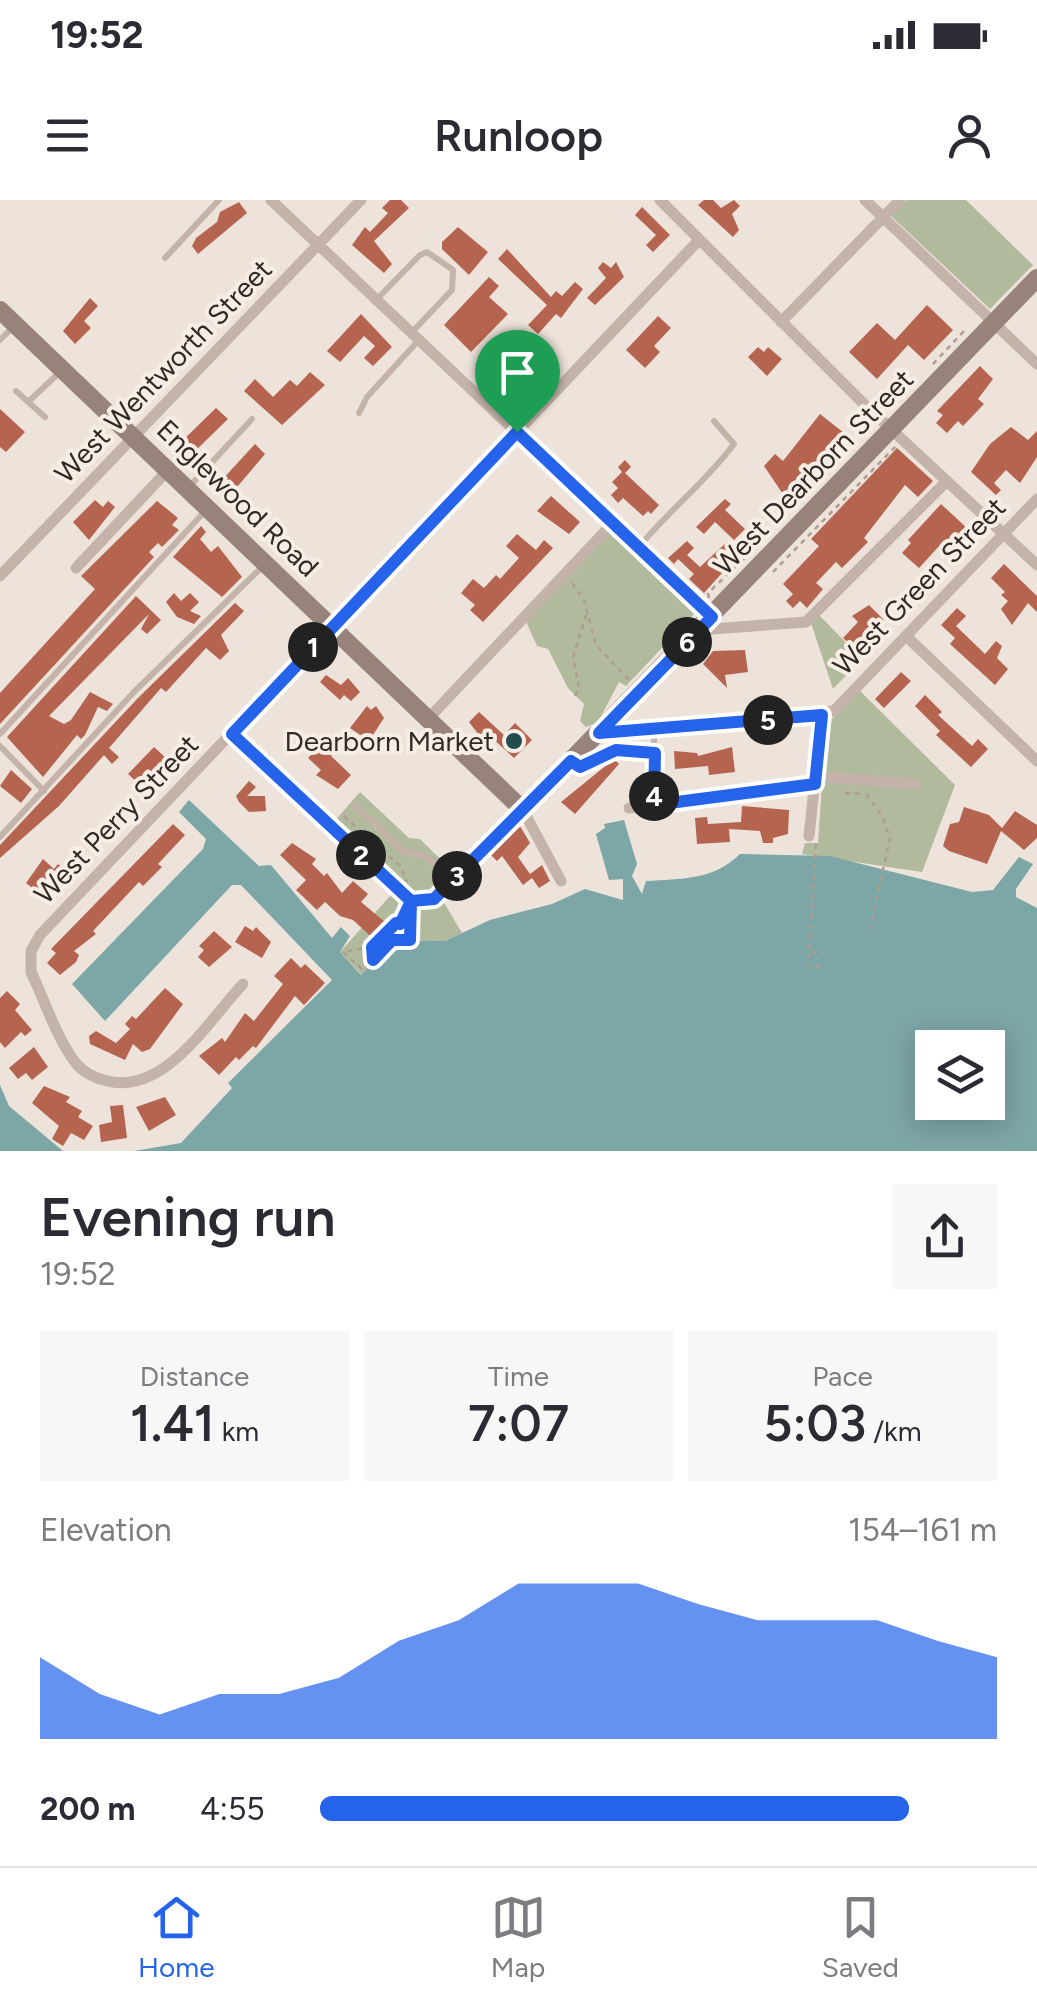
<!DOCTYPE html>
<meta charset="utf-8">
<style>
body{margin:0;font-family:Figtree,sans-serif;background:#f7f7f7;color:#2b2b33;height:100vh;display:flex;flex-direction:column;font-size:38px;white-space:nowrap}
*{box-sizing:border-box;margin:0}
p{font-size:32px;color:#7c7c81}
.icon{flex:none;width:55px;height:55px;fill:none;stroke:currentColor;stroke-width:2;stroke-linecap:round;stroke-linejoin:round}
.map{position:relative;height:951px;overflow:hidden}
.details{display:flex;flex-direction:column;background:#fff;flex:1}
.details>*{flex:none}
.controls{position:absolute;left:915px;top:830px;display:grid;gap:20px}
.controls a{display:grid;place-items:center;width:90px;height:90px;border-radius:0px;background:#fff;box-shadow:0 5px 25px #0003;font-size:50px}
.pin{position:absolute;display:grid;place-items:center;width:85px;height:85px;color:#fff;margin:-102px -42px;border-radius:50% 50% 50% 0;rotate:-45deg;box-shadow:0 0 10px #0007}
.pin .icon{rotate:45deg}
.km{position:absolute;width:50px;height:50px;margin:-25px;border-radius:50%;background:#222;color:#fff;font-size:28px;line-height:50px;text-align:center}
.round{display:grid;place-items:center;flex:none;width:105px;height:105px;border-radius:0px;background:#f7f7f7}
.summary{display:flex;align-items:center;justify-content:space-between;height:170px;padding:0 40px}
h1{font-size:55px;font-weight:600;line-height:75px}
.stats{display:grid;grid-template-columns:repeat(3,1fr);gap:15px;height:170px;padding:10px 40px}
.stats div{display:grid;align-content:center;border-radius:0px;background:#f7f7f7;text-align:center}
.stats b{font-size:50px;font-weight:600}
.stats small{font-size:28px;font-weight:400}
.stats p{font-size:28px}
.chart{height:280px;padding:20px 40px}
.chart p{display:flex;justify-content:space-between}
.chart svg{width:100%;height:180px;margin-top:10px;fill:#2563eb;opacity:.7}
ul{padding:0 40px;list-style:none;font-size:32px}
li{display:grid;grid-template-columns:160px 120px 1fr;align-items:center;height:75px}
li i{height:25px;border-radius:12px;background:#2563eb}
.status{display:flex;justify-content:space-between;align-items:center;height:70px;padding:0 50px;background:#fff;direction:ltr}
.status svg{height:28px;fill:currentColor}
header{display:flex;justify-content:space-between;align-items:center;height:130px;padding:0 40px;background:#fff;font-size:45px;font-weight:600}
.dock{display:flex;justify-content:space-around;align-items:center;height:140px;border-top:2px solid #e1e1e2;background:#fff;font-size:28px;color:#7c7c81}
.dock a{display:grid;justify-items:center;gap:5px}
.dock .current{color:#2563eb}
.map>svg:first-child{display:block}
</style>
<div class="status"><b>19:52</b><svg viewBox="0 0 49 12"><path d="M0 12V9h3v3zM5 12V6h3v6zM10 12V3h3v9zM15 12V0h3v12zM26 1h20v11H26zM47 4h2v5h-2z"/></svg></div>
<header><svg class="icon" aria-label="menu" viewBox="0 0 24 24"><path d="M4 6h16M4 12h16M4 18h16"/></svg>Runloop<svg class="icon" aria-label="person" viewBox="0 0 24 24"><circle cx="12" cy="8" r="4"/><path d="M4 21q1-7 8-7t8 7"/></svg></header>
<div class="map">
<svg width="1037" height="951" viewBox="0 0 1037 951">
<rect width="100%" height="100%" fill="#ede3da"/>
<path fill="#b1ba9c" d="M907,0H966L1033,65L990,109L891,16Z
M610,332L694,414L626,486L619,482L598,522L586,527L580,521L584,504L568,488L548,449L537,446L525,419Z
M819,415L862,459L833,489L811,423Z
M859,490L955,585L922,672L802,654L805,643H818L826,525Z
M360,592L409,638L420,639L458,677L440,696L462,733L445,741L397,740L362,775L340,752L399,686L333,623Z"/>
<path fill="#7da6a6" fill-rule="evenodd" d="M189,600L259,666L271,665L332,738L341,727L350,736L340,752L361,775L397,740L445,741L490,720L552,704L585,689L623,700V679L609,680L596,634L605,628L604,624L624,620L637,664L632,676L642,694L646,681C681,679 714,680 740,654L830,656L972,692L993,690L1019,657L1033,664L1016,689V697L1037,708V951H134L181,943L232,888L228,883L332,780L241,685H232L105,821L72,784L203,649L206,639L179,612ZM932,848H988V902H932Z
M0,885L9,906L63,951H0Z"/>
<path fill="#b56450" d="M390,0H401L409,8L374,41L392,64L384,73L352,45L365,27L370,32L388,13L382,8Z
M704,0H713L721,8L734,0L740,6L732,14L739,30L733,37L698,5Z
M239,2L247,13L198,54L192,46L196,38L217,22L220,12Z
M642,7L670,35L653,52L646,45L656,35L635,15Z
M458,27L488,52L469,75L442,49V42Z
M507,49L551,97L556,91L562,96L575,82L583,89L561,118L556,114L538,134L528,125L547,105L498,59Z
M603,62L611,68L616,62L624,77L595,105L587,98L606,78L598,68Z
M489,77L499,86L489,97L508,114L471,152L444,125Z
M90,98L98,106L84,121L91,128L75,144L63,131Z
M927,105L953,130L924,160L908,145L877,179L849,152L877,123L895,140Z
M361,114L392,147L373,166L364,158L375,146L364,136L340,162L327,151Z
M658,116L671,128L654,146L660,152L645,168L626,150Z
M513,132L521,141L488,178L479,169Z
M758,147L764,152L768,147L782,159L767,176L748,157Z
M980,166L993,179L978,199L984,204L963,226L958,221L947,233L936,223L943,215L937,211Z
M310,172L325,185L282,225L244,191L255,179L273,197L290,180L297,186Z
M216,208L228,219L192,254L180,243Z
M0,209L25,232L6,252L0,247Z
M820,214L853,240L847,246L841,241L787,300L764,266L775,254L783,261Z
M1011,227L1028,240L1037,231V257L1020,283L1006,270L994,283L1001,290L996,295L971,272L990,244Z
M255,244L265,254L232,293L220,282Z
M897,248L933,281L918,297L905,285L864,338L868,342L842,368L836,362L816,383L823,389L807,408L800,401L793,408L786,401L793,394L783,384L819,346L811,339Z
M625,260L631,267L625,273L659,305L651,314L648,311L643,316L623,298L618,303L611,295L618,288L612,282L622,272L618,267Z
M551,296L580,322L569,334L537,311Z
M725,299L731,304L725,310L745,329L734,340L715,322L704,334L696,327Z
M95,300L103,307L108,301L115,307L89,340L73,322Z
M157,301L178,318L172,325L179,330L162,347L158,343L149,352L154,357L0,524V493L95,389L81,376Z
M941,304L968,329L948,350L941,344L919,368L902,353L911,343L908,340Z
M201,326L206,332L200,339L211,352L218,346L242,377L222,397L173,357Z
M517,334L536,350L544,340L553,348L483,422L470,410L475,405L461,393L473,379L484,388L496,375L500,379L519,358L506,346Z
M729,340L741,352L704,393L689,379L694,374L678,359L674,364L668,358L687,341L694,348L687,355L700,367Z
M1004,364L1037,396V412L1028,403L1012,425L1001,409L1008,401L1001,395L1005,392L991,378Z
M174,393L181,401L190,393L199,402L190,411L201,416L194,424L177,417L166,402Z
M136,396L161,420L147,434L141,429L149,414L49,516L64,524L71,520L90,492L113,504L107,511L98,507L85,535L81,539L77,535L43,577L7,537Z
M235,403L244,411L221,435L229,451L220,460L206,448L166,492L161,488L109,548L119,557L112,564L104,555L59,606L0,658V645L138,498Z
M869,405L884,420L851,445L843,438L858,422L852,416Z
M957,408L966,416L956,426L985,454L996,441L1002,446L997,458L1008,469L995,485L950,444L955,438L941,425Z
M745,450L748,472L725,475L727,488L703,464L713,451Z
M901,472L911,481L884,508L875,499Z
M326,475L341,485L348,478L360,492L351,501L344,495L340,500L320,482Z
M925,495L942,512L938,515L972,546L978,539L988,549L971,567L936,535L940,531L915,506Z
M367,506L371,510L376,506L384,518L369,541L350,528Z
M479,512L504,535L515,523L532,540L514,558L491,537L485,543L469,522Z
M332,534L343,544L331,556L351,575L338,589L316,575L321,570L308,558Z
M154,547L166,558L139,584L128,574Z
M732,547L735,572L709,575L708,566L675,569L674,551L697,553L698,556Z
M614,559L619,564L575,614L561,602Z
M11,570L32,589L21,603L0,586Z
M249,581L256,587L247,596H265L266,611L249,612L239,602L236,596Z
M742,606L789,610L788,634L773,638V643H763L760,631L729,629L730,642L697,644L695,618L707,617L708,624L741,622Z
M964,607L989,615L1002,628L1015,611L1037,625V638L1024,650L1001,631L987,664L949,651L943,646L950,624L959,622Z
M173,624L185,635L158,664L162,667L143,686L139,682L93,731L96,734L74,751L79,755L76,762L60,775L47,763L56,753L51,749Z
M520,626L530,643L518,657L530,674L542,665L550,681L539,688L532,678L523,685L502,656L497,661L491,655Z
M292,643L316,659L312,664L324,676L327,673L342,693L353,681L368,694L361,702L391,727L377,742L353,720L340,716L325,702L317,710L296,690L306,680L280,655Z
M43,659L54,669L58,664L68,673L45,698L26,683Z
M245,726L253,731L256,727L271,742L262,758L235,742Z
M214,731L232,747L209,767L198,757L204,750L199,746Z
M291,758L301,768L305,764L325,783L304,805L295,796L256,848L253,846L239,860L236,857L219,875L199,856L222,838L225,842L245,813L254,821L283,784L274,776Z
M165,788L183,804L150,849L142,852L133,844L125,860L90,844L89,836L96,831L116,843L130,829L125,824L132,816L136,819Z
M7,791L20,804L15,810L32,830L25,836L21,832L5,848L0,842V798Z
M34,847L48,867L32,880L26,873L18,879L9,868Z
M44,886L70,897L66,902L82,911L78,917L93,926L84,940L71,933L63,946L52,939L59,926L32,903Z
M165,897L176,915L149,931L136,907Z
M123,905L127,938L101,942L99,925L112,922L110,906Z"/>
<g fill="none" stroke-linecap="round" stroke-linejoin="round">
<path stroke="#af9d92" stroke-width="2.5" stroke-dasharray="5 5" stroke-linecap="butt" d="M933,164L964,131
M798,307L797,301L854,245
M773,372L896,246
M572,383L584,400L596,445L630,481
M709,398L708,393L748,355
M575,496L579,488L573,457L587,412
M845,593L864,594
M866,594L882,616L890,638L870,729
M344,616L401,667L407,682
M816,644L808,766L823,767
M400,724L397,733L409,736
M379,741L396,723L400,724L405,710
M372,747L343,752L363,770L392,740H410L413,712
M811,752L824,753
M372,758L370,751L379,741L388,744"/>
<path stroke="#c3b3a8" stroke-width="6" d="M165,58L219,0
M376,100L420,55L427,52L453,70L452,90L412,132
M0,140L14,126
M16,191L45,217
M28,202L60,172
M359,213L367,197L418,141
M188,288L252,219
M639,347C669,310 705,283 734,244L714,221
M0,534L207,309
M0,546L44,591
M572,562L584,566L617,550L655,553
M654,604V530
M355,606L403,651L427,657L452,681
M0,637L133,493L265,364"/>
<path stroke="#c3b3a8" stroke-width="11" d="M271,0L712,417
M660,0L863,203L1037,365
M865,0L1037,164
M781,122L900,0
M76,368L168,270
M0,376L361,0
M699,430L806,422L947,281
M906,436L1037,561
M428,519L612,324
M599,533L834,511L1037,299
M232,534L411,701L434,699L523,610L561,681
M629,608L798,589L824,577L915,584
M809,636L822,515
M243,784C208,821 165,895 107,881C95,878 83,873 75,862C56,837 45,801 31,772V751L40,735L699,40"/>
<path stroke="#978379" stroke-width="18" d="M0,110L523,610L1037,78"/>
</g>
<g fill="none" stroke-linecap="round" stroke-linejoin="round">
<defs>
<path id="route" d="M517,232L232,534L411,701L400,724L396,723L372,747L373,760L392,740H410L411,701L434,699L571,561L580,567L616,550L655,553L654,605L815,584L822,515L599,533L712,417L517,232"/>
</defs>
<use href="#route" stroke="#fff" stroke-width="20"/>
<use href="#route" stroke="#2563eb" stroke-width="12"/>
</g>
<circle fill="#224c4d" stroke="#f6ede5" stroke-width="4" cx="514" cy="541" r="10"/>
<g text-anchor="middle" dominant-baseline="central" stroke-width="8" stroke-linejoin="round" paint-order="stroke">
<g font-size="28" fill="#312a27" stroke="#f6ede5">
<text transform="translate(163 171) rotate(-46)">West Wentworth Street</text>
<text transform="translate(813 272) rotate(-46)">West Dearborn Street</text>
<text transform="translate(238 298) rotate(44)">Englewood Road</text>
<text transform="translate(919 386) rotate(-46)">West Green Street</text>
<text transform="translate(116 619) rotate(-46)">West Perry Street</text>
</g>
<g font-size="28" fill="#312a27" stroke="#f6ede5" text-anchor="end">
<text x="494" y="541">Dearborn Market</text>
</g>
</g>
</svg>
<div class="controls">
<a><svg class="icon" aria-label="layers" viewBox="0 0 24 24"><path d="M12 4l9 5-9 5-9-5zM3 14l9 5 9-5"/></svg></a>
</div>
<div class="pin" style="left:517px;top:232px;background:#1e9e55"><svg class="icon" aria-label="arrive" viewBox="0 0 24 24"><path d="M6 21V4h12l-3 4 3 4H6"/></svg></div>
<b class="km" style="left:313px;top:447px">1</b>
<b class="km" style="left:361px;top:655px">2</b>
<b class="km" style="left:457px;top:676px">3</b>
<b class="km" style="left:654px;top:596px">4</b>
<b class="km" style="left:768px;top:520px">5</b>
<b class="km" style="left:687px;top:442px">6</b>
</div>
<section class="details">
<div class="summary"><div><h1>Evening run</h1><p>19:52</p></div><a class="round"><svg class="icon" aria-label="share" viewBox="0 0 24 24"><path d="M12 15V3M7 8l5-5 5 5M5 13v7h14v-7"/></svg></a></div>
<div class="stats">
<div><p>Distance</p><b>1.41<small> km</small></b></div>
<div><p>Time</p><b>7:07</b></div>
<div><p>Pace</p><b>5:03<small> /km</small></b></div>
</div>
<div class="chart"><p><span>Elevation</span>154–161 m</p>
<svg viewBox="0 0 160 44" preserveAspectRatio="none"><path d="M0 44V24L10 33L20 38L30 33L40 33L50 29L60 20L70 15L80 6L90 6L100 6L110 11L120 15L130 15L140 15L150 20L160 24V44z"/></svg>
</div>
<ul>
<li><b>200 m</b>4:55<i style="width:87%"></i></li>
</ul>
</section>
<nav class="dock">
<a class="current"><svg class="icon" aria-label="home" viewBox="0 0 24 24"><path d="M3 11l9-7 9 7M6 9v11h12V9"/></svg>Home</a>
<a><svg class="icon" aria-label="map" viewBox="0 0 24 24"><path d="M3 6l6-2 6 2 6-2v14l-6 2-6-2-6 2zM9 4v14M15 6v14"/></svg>Map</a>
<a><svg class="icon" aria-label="saved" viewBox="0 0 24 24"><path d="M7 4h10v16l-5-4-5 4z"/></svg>Saved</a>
</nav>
